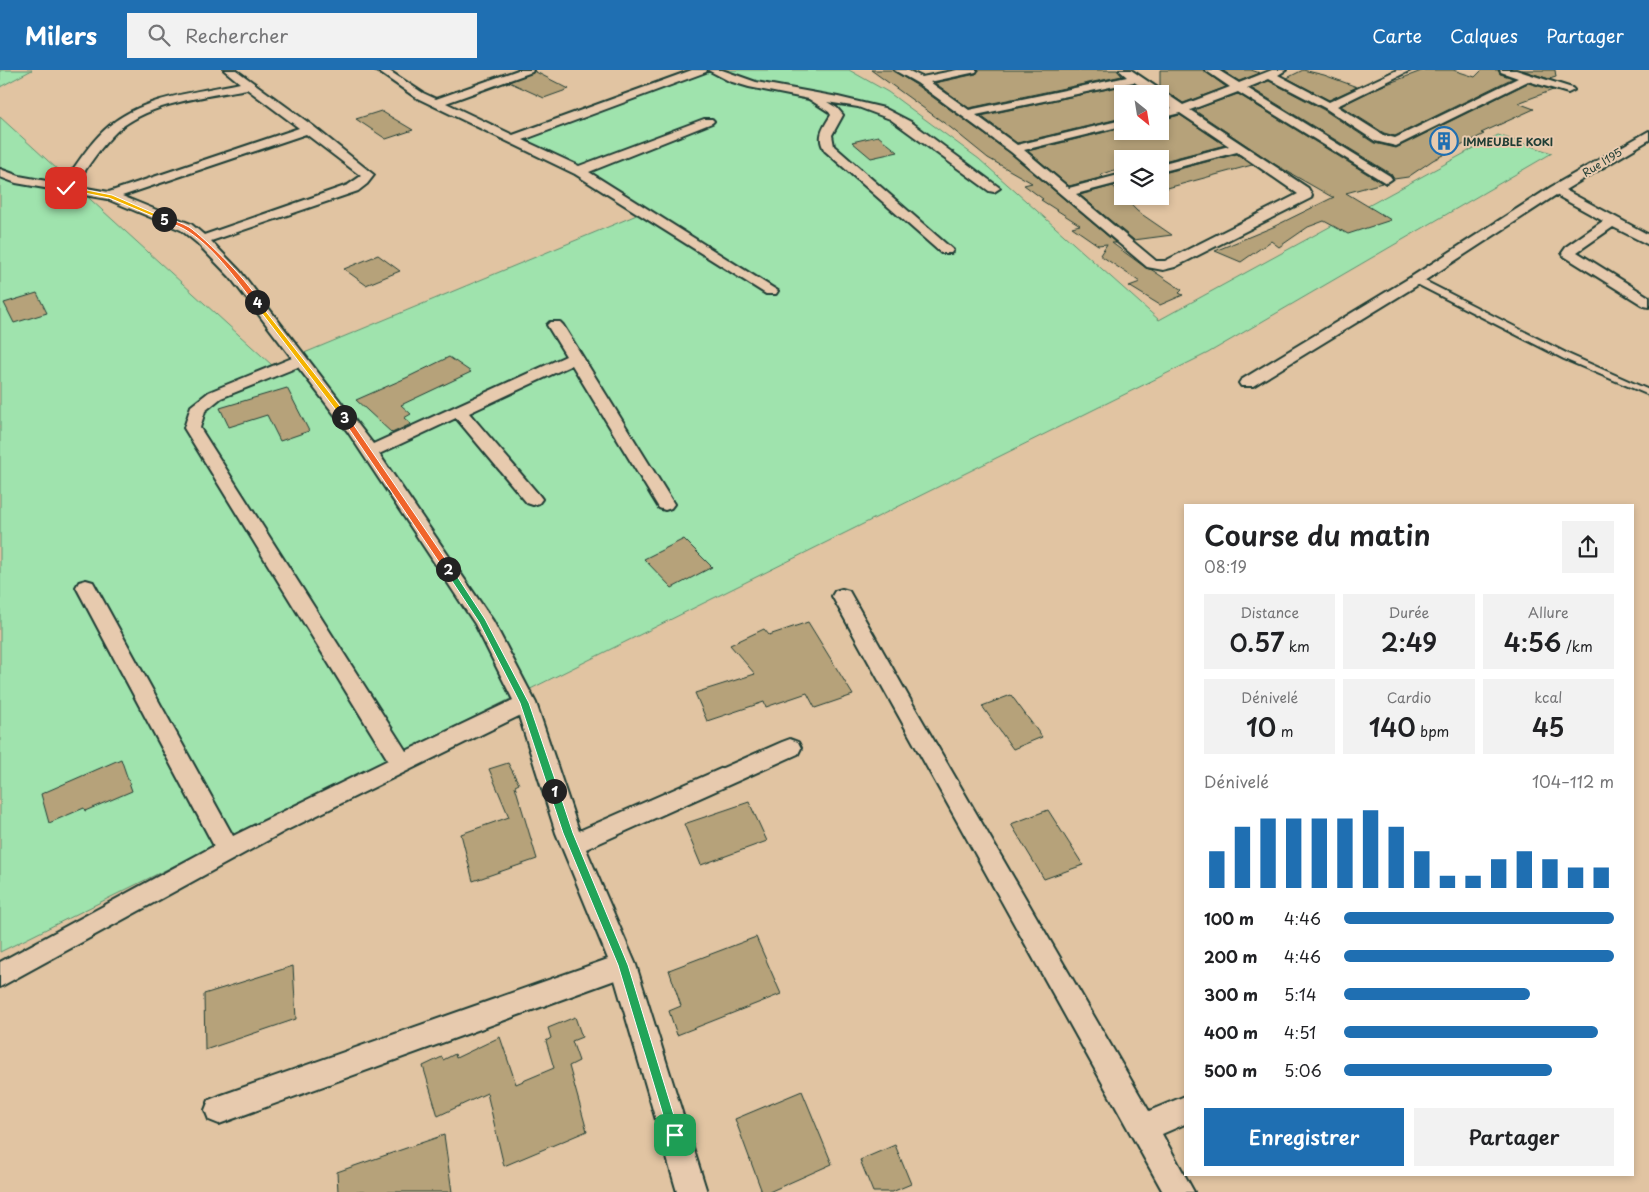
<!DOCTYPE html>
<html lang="fr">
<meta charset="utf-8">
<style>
body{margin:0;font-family:"Playpen Sans",sans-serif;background:#f2f2f2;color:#202124;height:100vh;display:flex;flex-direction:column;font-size:19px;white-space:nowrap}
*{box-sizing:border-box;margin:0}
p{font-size:16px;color:#757577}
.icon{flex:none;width:28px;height:28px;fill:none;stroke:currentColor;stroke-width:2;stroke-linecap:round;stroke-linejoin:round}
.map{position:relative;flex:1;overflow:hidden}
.panel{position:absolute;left:1184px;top:434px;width:450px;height:672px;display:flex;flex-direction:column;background:#fff;border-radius:0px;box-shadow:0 2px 8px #0003}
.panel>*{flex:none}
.needle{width:32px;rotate:150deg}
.fabs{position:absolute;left:1114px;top:15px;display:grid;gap:10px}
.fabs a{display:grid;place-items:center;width:55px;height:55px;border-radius:0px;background:#fff;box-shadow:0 2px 8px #0003;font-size:25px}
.pin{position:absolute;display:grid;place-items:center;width:42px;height:42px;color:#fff;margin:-21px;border-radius:10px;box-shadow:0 2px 8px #0006}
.km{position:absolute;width:25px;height:25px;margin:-12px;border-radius:50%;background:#222;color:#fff;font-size:14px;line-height:25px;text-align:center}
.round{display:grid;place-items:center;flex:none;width:52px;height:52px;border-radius:0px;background:#f2f2f2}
.head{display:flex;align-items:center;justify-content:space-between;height:85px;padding:0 20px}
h1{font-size:28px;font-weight:600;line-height:38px}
.stats{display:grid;grid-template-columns:repeat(3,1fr);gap:8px;height:85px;padding:5px 20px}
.stats div{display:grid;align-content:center;border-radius:0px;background:#f2f2f2;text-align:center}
.stats b{font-size:25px;font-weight:600}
.stats small{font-size:14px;font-weight:400}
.stats p{font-size:14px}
.chart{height:140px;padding:10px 20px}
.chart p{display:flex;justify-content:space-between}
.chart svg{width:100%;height:90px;margin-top:5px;stroke:#1f6fb2;stroke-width:6}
.button{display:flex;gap:10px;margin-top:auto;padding:10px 20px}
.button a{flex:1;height:58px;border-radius:0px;background:#1f6fb2;color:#fff;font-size:20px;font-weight:600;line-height:58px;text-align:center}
.button a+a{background:#f2f2f2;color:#202124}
ul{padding:0 20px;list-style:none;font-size:16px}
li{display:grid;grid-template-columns:80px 60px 1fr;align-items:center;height:38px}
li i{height:12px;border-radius:6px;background:#1f6fb2}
header{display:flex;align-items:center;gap:30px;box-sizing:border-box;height:70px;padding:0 25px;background:#1f6fb2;color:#fff}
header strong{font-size:24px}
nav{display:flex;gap:28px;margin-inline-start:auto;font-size:18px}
.search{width:350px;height:45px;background:#f2f2f2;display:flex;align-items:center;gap:12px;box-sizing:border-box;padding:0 18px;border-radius:0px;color:#757577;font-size:19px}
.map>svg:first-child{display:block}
</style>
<header>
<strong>Milers</strong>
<div class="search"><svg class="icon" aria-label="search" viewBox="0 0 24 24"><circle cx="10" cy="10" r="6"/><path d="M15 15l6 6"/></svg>Rechercher</div>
<nav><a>Carte</a><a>Calques</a><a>Partager</a></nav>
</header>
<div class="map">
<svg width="1649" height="1122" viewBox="0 0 1649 1122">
<rect width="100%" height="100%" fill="#e1c4a2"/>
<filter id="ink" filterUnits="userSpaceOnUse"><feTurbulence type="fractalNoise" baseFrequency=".02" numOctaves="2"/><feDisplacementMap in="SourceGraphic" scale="10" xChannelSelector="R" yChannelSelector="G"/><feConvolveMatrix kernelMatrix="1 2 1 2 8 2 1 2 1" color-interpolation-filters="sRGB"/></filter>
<g filter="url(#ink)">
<path fill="#9fe3ad" stroke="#5f9070" d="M0,0H32L0,17Z
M711,0H849L888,22L979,89L1159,250L1498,65L1552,83L1208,283L0,882V47L273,296L644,142L516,69Z"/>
<path fill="#b6a27a" stroke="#1f3d34" d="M871,0H892L916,15L1010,83L1116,173H1112L1146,198L1152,200L1182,220L1179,223L1183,225L1160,235L1129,216L1140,212L1100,185L1107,174L1098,175L1072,157L1080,155L1041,130L1043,129L1024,115L1032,113L988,88L951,58Z
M979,0H1117L1122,6L969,38L935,13L976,4Z
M1160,0H1203L1226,17L1183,33L1160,17Z
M1222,0H1251L1260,3L1239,11Z
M1303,0L1324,5L1357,17L1329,30L1287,8Z
M1424,0H1453L1475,7L1482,0H1498L1500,4L1513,8L1395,66L1384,63L1341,36L1379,17Z
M1522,0H1555L1556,7L1549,9Z
M534,1L569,19L544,28L509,12Z
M1269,11L1324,40L1374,73L1396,78L1528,13L1553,20L1518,33L1534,39L1481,63L1484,64L1433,90L1408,107L1394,109L1391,104L1251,18Z
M1122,16V48L1017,73L981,46Z
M1238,24L1382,113L1346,123L1391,150L1348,164L1324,151L1308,157L1279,177L1271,171L1241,192L1215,181L1273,157L1334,127H1332L1276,95L1194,40Z
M381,41L413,60L386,69L356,49Z
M1180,45L1225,75L1160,92V84L1148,89H1122V97L1101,105L1103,107L1069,116L1028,81L1122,58V66L1137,61H1160V50Z
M878,66L898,82L871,88L852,72Z
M1237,84L1252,95L1160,120V104Z
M1113,116L1137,141L1172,165L1134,170L1080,125Z
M378,185L400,201L366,215L344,199Z
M37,223L47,243L14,253L4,233Z
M449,287L471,302L401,335L411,344L404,348L411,354L392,363L356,330L406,308Z
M287,318L309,361L280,371L267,345L229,357L220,338Z
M684,469L712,497L672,518L644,489Z
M808,552L853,625L815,638L807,623L766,637L764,632L707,651L695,623L755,604L730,575L764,559L769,565Z
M1011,625L1042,667L1013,679L982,636Z
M121,689L132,721L85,741L84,738L49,753L41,724Z
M508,693L519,714L515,716L537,789L473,811L461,764L509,747L489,699Z
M749,732L767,771L701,795L684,754Z
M1048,740L1083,795L1044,809L1011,754Z
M756,867L781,924L677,965L669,941L681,936L669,900Z
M293,896L296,949L205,980L204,924Z
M575,947L582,967L572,971L579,991L569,996L587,1061L504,1096L487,1023L438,1046L423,996L442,987L443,990L455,984L456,988L500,967L516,1014L554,998L546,971L551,968L548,958Z
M802,1021L832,1094L769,1122H762L735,1049Z
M444,1065L452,1122H338L337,1102Z
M895,1075L911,1114L892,1122H873L860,1090Z"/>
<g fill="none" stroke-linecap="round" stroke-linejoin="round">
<defs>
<path id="service" d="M1413,208H1419L1570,285L1649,320V325L1564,289L1413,212Z"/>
<path id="minor" d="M224,0H236L313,56L374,105L367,114L358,121L211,171L240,201L373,374L566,286L547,255L550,252H560L563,255L674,434L671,438L665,440L659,438L572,295L469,343L539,425L542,429L539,433L533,435L527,433L456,348L379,384L493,551L536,633L579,761L782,672L790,669L798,672L801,678L798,684L586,779L636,895L707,1122H677L615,910L219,1054L209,1050L205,1040L209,1030L219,1026L608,889L556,763L519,646L285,761L0,917V892L214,776L76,517L79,512L86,510L93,512L233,766L388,690L184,358L191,336L209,322L292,288L230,207L197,173L181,160L107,129L16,113L0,107V99L19,106L63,114C77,94 90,72 109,56C143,27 197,22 240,13ZM247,19L299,58L109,122L75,116C87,97 100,77 117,61C151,32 204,27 247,19ZM306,64L361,106L348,115L204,165L191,154L122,126ZM298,297L348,362L475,554L513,630L406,681L200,358L205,341L221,328Z
M376,0H388L423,23L436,29L518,0H533L532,2L446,33L513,65L692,0H707L706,2L523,70L579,96L704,49H712L714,51L712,53L589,102L778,221L776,224H766L575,104L415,27Z
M708,0H722L756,12L838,27L884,38L911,52L1000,118L994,122L989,121L890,49L858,37L827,32L837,38L843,45L832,65L834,76L953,180L951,183H941L825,81C816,67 823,58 831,45L829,42L809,29L749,17L729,11Z
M894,0H907L922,7L957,0H977L976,2L930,12L969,40L1127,7L1119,0H1131L1183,35L1230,17L1205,0H1218L1239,13L1272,0H1286L1278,5L1329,32L1397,0H1411L1337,36L1383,65L1395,68L1518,8L1501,2L1500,0H1516L1572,18L1574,20L1568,23L1528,11L1396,76L1375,71L1325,38L1269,9L1247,18L1390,106L1392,109L1386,113L1238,22L1190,40L1308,118L1312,125L1311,128L1175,197L1163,200L1147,197L1011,82L917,13ZM1134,12L1152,24H1160V29L1172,38L1160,41V48L1180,43L1229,76L1160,94V102L1237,82L1298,124L1165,191H1156L1076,124L1122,112V104L1069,118L1024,80L1122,56V50L1017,75L976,45Z
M1649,61V70L1565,120L1649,165V175L1613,157L1577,182L1649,227V237L1644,236L1564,186L1562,183L1567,176L1603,151L1556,125L1421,213L1253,316H1241L1239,313L1241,310L1411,207L1551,117Z
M842,519L849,521L911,631L1149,1041L1185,1026V1054L1162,1064L1194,1122H1163L832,526L835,521Z"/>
</defs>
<use href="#service" stroke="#1f3d34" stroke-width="4"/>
<use href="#minor" stroke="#1f3d34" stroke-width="4"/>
<use href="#service" fill="#e7caae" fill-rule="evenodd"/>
<use href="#minor" fill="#e7caae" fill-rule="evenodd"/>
</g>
</g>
<path fill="#22a559" stroke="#fff" d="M554,717L559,721L573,763L628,895L680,1065L679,1069L675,1071L671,1069L669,1065L618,895L563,763L549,721Z"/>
<path fill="#22a559" stroke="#fff" d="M448,496L451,497L485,549L529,633L559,721L557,723L554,724L549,721L520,633L479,552L444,499Z"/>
<path fill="#f0652b" stroke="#fff" d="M344,345H347L451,497V501H445L341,347Z"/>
<path fill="#f5b400" stroke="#fff" d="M257,230L347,345V348H342L254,233Z"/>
<path fill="#f0652b" stroke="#fff" d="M164,147C172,150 182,153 189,157C204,167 256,218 259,233H254C235,208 212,175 184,159C177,155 169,153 162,150Z"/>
<path fill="#f5b400" stroke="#fff" d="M66,116L112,125L167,149L162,150L109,128L65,119Z"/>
<defs>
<symbol id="building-ring" viewBox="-11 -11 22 22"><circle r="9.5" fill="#e7caae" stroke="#1f6fb2" stroke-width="1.5"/><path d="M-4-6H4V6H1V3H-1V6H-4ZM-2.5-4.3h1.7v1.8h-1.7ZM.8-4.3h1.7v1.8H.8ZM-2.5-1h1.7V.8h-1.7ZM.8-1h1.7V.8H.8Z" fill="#1f6fb2"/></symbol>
</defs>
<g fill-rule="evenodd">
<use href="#building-ring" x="1428" y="55" width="32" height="32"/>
</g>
<g text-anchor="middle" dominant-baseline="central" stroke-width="4" stroke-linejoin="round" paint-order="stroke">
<g font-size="11" font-weight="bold" fill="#1f3d34" stroke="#e7caae" text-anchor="start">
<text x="1463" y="71">IMMEUBLE KOKI</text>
</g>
<g font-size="11" fill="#1f3d34" stroke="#e7caae">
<text transform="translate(1602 92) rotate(-31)">Rue I195</text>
</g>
</g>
</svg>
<div class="fabs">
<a><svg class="needle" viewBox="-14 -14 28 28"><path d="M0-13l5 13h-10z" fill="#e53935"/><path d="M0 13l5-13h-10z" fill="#757577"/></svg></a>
<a><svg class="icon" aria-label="layers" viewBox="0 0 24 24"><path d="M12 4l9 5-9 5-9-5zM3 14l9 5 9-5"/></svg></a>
</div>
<div class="pin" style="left:675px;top:1065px;background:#1e9e55"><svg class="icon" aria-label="arrive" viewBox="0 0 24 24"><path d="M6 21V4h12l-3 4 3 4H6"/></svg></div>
<div class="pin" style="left:66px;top:118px;background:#d93025"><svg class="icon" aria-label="check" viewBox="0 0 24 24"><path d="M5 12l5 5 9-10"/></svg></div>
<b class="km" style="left:554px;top:721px">1</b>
<b class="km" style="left:448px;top:499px">2</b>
<b class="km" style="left:344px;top:347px">3</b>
<b class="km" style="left:257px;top:232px">4</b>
<b class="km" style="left:164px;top:149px">5</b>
<section class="panel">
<div class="head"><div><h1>Course du matin</h1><p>08:19</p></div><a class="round"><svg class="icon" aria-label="share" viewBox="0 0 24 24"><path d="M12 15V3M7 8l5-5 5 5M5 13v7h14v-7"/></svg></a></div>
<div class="stats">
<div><p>Distance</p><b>0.57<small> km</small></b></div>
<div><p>Durée</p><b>2:49</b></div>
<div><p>Allure</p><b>4:56<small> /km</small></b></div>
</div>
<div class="stats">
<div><p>Dénivelé</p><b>10<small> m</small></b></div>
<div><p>Cardio</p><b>140<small> bpm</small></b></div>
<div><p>kcal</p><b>45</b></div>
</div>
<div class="chart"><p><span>Dénivelé</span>104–112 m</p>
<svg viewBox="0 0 160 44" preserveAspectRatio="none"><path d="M5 44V26M15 44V14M25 44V10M35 44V10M45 44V10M55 44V10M65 44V6M75 44V14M85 44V26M95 44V38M105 44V38M115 44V30M125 44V26M135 44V30M145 44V34M155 44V34"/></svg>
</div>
<ul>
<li><b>100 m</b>4:46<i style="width:100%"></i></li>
<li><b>200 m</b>4:46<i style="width:100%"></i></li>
<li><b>300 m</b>5:14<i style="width:69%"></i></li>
<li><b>400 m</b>4:51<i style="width:94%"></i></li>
<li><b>500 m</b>5:06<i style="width:77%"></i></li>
</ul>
<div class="button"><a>Enregistrer</a><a>Partager</a></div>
</section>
</div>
